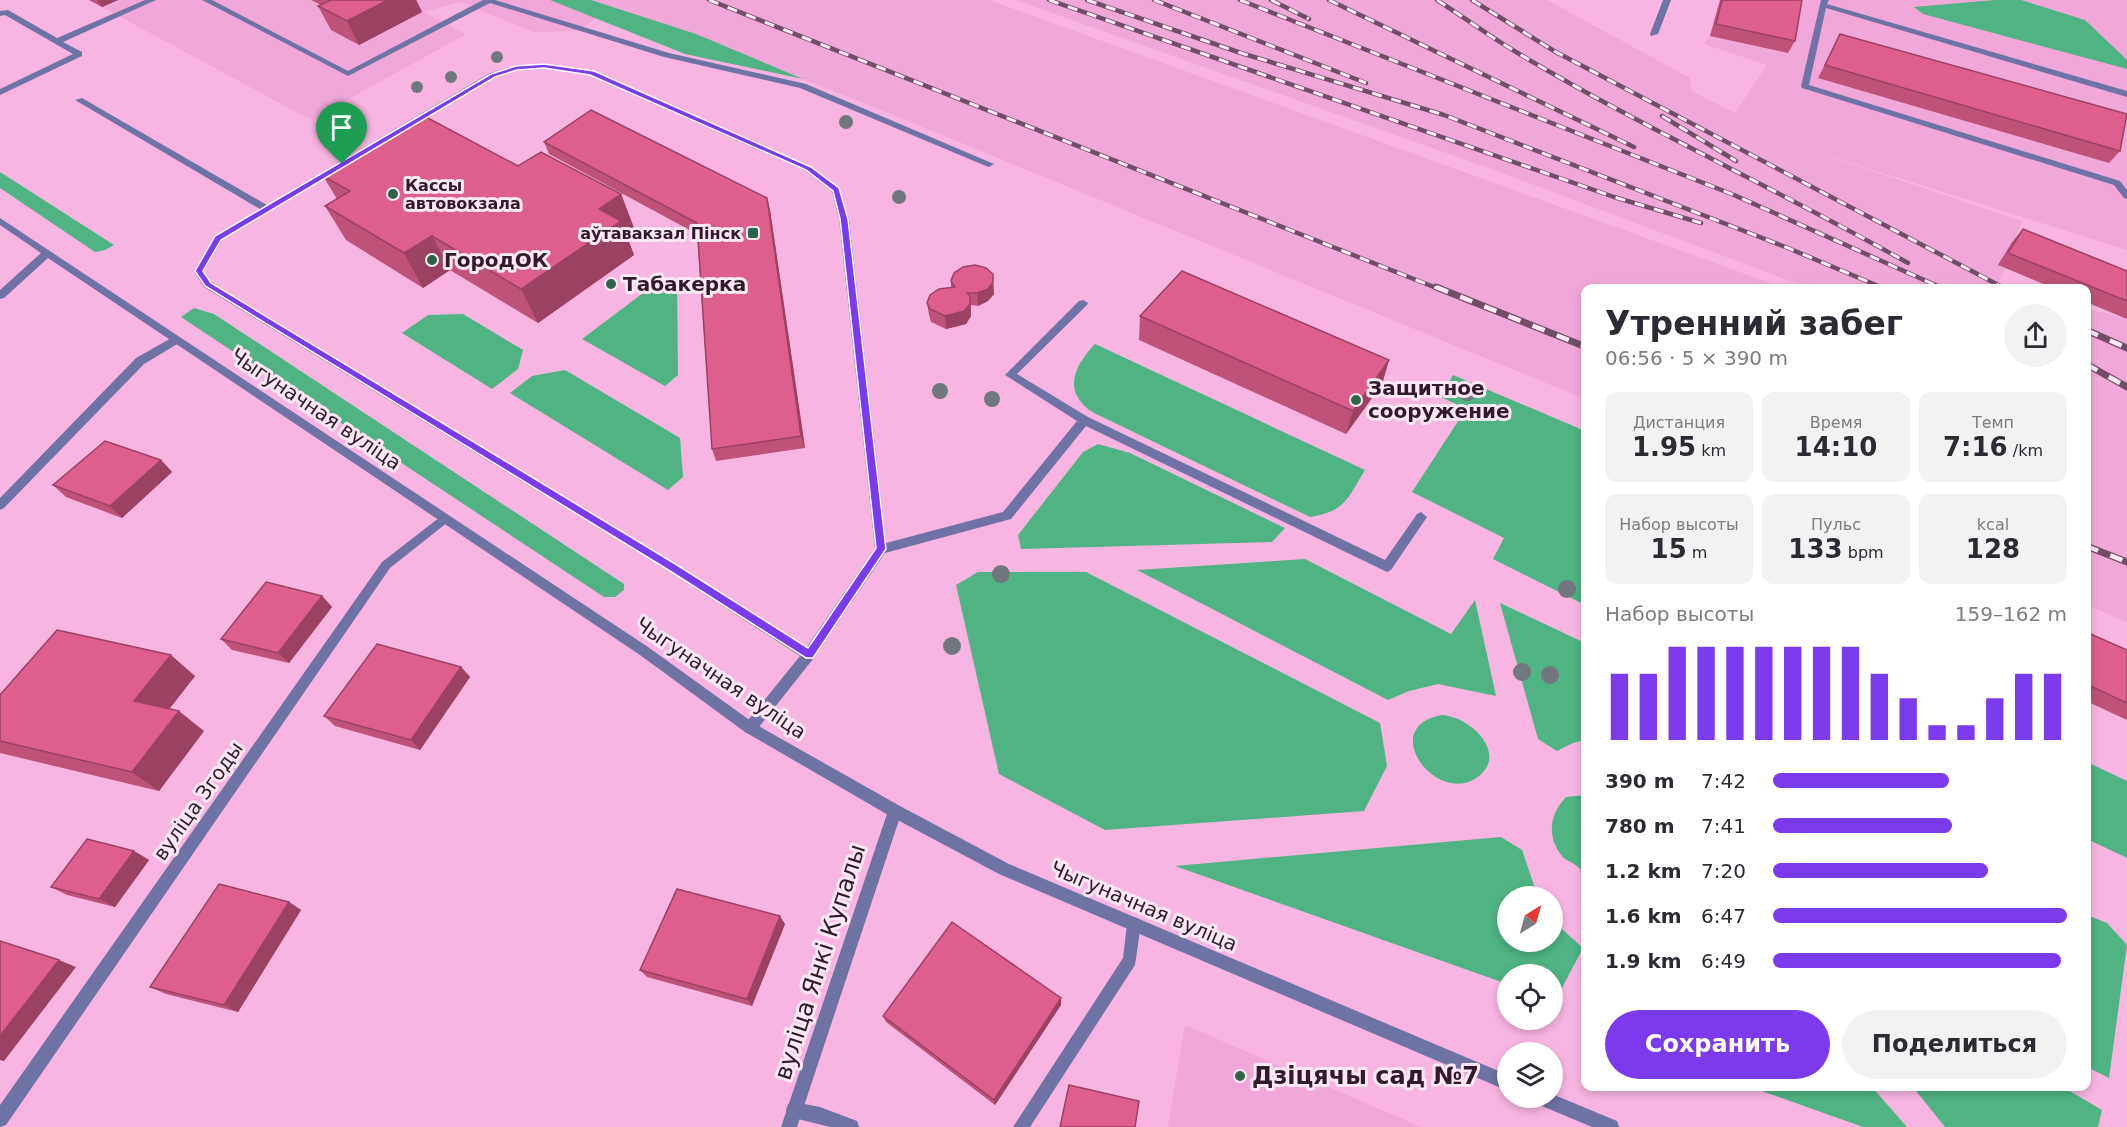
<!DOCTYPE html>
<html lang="ru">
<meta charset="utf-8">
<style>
body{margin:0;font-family:"DejaVu Sans",sans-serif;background:#f2f2f3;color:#2b2b33;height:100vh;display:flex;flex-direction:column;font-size:22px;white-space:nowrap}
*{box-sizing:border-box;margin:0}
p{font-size:20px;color:#7c7c81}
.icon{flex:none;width:33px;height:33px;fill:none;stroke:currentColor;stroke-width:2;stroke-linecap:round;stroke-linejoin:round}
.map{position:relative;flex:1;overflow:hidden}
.details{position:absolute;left:1581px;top:284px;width:510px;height:807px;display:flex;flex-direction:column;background:#fff;border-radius:12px;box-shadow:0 3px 9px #0003}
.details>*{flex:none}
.needle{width:39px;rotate:37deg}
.buttons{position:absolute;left:1497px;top:886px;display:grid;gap:12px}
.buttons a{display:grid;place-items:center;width:66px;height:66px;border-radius:50%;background:#fff;box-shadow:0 3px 9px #0003;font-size:30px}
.pin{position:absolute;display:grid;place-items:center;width:51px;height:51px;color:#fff;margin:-62px -26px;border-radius:50% 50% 50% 0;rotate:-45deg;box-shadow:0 0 6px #0007}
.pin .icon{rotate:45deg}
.round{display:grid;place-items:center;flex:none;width:63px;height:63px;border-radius:32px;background:#f2f2f3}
.summary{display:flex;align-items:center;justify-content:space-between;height:102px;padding:0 24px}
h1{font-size:33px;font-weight:700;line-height:45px}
.figures{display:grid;grid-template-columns:repeat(3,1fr);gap:9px;height:102px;padding:6px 24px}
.figures div{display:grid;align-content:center;border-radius:12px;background:#f2f2f3;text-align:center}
.figures b{font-size:26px;font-weight:700}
.figures small{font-size:16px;font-weight:400}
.figures p{font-size:16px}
.chart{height:168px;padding:12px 24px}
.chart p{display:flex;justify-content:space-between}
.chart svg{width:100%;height:108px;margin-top:6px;stroke:#7c3aed;stroke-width:6}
.button{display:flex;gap:12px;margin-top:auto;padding:12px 24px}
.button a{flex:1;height:69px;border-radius:36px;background:#7c3aed;color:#fff;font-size:24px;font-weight:700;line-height:69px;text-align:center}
.button a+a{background:#f2f2f3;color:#2b2b33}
ul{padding:0 24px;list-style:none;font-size:20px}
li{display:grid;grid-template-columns:96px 72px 1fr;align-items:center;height:45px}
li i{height:15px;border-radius:8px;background:#7c3aed}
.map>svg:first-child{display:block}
</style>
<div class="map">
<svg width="2127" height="1127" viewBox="0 0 2127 1127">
<rect width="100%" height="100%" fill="#f8b5e1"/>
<path fill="#f1a8d8" d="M89,0H989L1784,288H1586L1585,399L864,103L616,7L575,31L533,32L461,2L423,12L466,34L311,120Z
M1015,0H1547L1690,78L1691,91L1735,113L1767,65L1704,44L1710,36L1720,0H2127V250L1810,150L2022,221L1997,288H1809L1497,171Z
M2086,309L2127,318V622L2087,605Z
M1185,1025L1421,1127H1168Z"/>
<path fill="#4fb383" d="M550,0H591L696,34L803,79L685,54Z
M1995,0H2021L2085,20L2127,60V69L1923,14L1914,7Z
M0,172L114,245L105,250L95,252L0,188Z
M663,278L677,282L678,375L665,386L582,339Z
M194,308L214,314L624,584V590L615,597H604L181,317Z
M463,314L523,350L518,369L492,389L402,333L428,315Z
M1095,344L1365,470C1347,499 1346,511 1310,517L1094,413C1062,393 1073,367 1095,344Z
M565,370L680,438L683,477L668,490L510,393L532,376Z
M1453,375L1585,431V605L1493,559L1504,538L1412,492L1466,409L1441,397Z
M1098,444L1130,453L1285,528L1272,542L1021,549L1018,535L1083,452Z
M1305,559L1451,634L1475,600L1496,696L1438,684L1409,691L1388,700L1137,570Z
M978,572H1086L1380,723L1387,766L1364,811L1105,830L999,774L956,585Z
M1500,603L1585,643V740L1573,743L1557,751L1538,739Z
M1442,715C1473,717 1512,758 1473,780C1432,801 1379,726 1442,715Z
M2087,762L2127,781V858L2087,839Z
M1585,795H1586L1585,879C1583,875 1581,870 1578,867C1573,862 1566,861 1562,856C1546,836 1550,814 1566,797Z
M1501,837L1522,850L1538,897H1508V942H1552L1553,921L1583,948L1555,1001L1553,1000L1552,975H1508L1507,984L1175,866Z
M2087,915L2107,923L2127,945L2109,1078L2087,1067Z
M1748,1086H1871L1907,1127H1863Z
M1912,1086H2061L2102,1110L2098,1127H1945Z"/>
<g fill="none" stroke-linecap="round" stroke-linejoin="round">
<path fill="#6f73a3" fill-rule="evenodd" d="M145,0H156L63,42L82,52V56L0,95V89L73,54L5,15L0,16V11L8,10L57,38Z
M202,0H212L348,71L483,0H495L669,53L806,84L994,164L989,167L986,166L800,88L664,57L490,3L348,76Z
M1663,0H1671L1658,34L1651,36L1650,34Z
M1821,0H1829L1827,4L2127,91V97L1826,8L1809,85L2120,181L2127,190V199L2124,198L2114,185L1802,88L1801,86Z
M544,64L594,71L812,167L839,188L849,219L886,543L1003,512L1077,421L1005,375L1079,301L1083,300L1088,303L1087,305L1017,374L1088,417L1385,560L1417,514L1421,512L1427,517L1391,570L1387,572L1086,426L1011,519L885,553L813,659L755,732L750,734L745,732L743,728L745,724L800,656L669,571L204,287L194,271L215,236L260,209L75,100L82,98L267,205L490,73L516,66ZM544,68L589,75L806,171L832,191L839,219L875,548L807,647L677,565L212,283L204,271L222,240L496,77L517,70Z
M1134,917L1139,919L1141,924L1135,965L1030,1127H1013L1123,958L1127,924L1129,919Z
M794,1102L820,1107L857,1121L859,1127H830L794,1118L788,1116L786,1110L788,1104Z"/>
<path fill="#6f73a3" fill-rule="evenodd" d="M175,336L179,337L180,340L179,343L144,364L4,508L0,510V498L136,358Z
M444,514L448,516L450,519L448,522L390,568L6,1125L0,1127V1105L382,562Z
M895,805L900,806L902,811L797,1127H781L888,811L890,806Z"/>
<path fill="#6f73a3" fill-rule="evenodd" d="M0,218L648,647L755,724L900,806L1009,864L1508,1075V1091L999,874L890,816L745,732L640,655L48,258L4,298L0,299V290L41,253L0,225Z
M1552,1094L1617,1121L1619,1127H1592L1537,1104L1535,1098H1552Z"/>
<defs>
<path id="rail-far1" d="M709,0L1439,289
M1049,0L1614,197L1701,223
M1087,0L1241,53L1444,115L1788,248L1883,288
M1154,0L1366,83
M1240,0L1734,195L1942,288
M1271,0L1309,19
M1329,0L1634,147
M1437,0C1465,18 1492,38 1521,55C1647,130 1781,191 1908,263
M1472,0L1559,54
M1554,51L2004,288
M1662,116L1736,161"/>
<path id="rail" d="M1436,287L1586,347
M2086,330L2127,348
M2086,364L2127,387
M2086,546L2127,562"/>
</defs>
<use href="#rail-far1" stroke="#734d67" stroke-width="4.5"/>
<use href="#rail" stroke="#734d67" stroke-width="7"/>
<use href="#rail-far1" stroke="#fce7f4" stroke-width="3" stroke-dasharray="10" stroke-linecap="butt"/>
<use href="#rail" stroke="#fce7f4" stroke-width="4.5" stroke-dasharray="13" stroke-linecap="butt"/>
</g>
<g fill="#71787d">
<circle cx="497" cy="57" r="6"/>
<circle cx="451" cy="77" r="6"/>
<circle cx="417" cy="87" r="6"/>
<circle cx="846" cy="122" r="7"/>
<circle cx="899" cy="197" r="7"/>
<circle cx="940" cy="391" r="8"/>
<circle cx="1467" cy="393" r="8"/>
<circle cx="992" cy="399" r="8"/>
<circle cx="1001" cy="574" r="9"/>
<circle cx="1567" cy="589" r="9"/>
<circle cx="952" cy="646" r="9"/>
<circle cx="1522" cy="672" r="9"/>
<circle cx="1550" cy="675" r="9"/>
</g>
<path fill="#be5279" d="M89,0H118L102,7Z
M311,0H416L422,12L359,45L331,30L318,6L321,5Z
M1720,0H1802L1795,41L1788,53L1710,36Z
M1840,34L2120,151L2109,163L1818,78Z
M544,142L767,198L770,210L805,448L716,461L712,449L697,234L549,154Z
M518,166L621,194L634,228L626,234L634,255L538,323L450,270L423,288L346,240L325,206L337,199L323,176Z
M2023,229L2127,271V319L2086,302V288H2053L1998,265L2012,242Z
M951,281L994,294L988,301L978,306L971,305V316L966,324L946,329L931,322L929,315L927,303L951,288Z
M1140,316L1389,360L1382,384L1346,434L1139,340Z
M161,460L172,472L122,518L66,497L53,485Z
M322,596L332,607L289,663L232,650L221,639Z
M2086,632L2127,650V720L2086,701Z
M461,667L470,677L420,750L335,726L324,716Z
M195,676L169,709L204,731L159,791L0,753V695Z
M134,851L149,860L115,907L67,895L51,887Z
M289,902L301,910L238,1012L166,994L150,987Z
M785,924L752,1006L647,977L640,970Z
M1061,998V1005L995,1105L886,1022L883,1016Z"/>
<path fill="#9b4263" d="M97,0H118L102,7Z
M388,0H416L422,12L359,45L347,21Z
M621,194L634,228L626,234L634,255L538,323L521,289L599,209Z
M767,198L770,210L805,448L801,436Z
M432,236L450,270L423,288L404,253Z
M993,274L994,294L988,301L978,306L977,293Z
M970,304L971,316L966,324L946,329L945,316Z
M1389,360L1382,384L1346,434L1353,411Z
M161,460L172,472L122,518L110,506Z
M322,596L332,607L289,663L278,653Z
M171,655L195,676L160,721L134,701Z
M461,667L470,677L420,750L411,740Z
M179,711L204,731L159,791L132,772Z
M134,851L149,860L115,907L99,899Z
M289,902L301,910L238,1012L224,1005Z
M780,916L785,924L752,1006L747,999Z
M59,960L76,967L4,1061L0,1060V1036Z
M1061,998V1005L995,1105L994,1100Z"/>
<path fill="#dd5f8d" stroke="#9b4263" stroke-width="1.5" d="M331,0H388L347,21L318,6Z
M1722,0H1802L1795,41L1716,24Z
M1840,34L2127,114L2120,151L1825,65Z
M591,110L767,198L801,436L712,449L697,223L544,142Z
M426,117L518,166L541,152L621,194L599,209L621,221L521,289L432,236L404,253L325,206L350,191L323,176Z
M2023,229L2127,271V301L2008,253Z
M975,265L986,268L993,274V282L988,289L977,293H967L970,296V304L964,311L945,316L930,309L927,303L930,295L939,289L955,287L951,281L954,273L963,267Z
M1182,271L1389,360L1353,411L1140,316Z
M105,441L161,460L110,506L53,485Z
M266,582L322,596L278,653L221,639Z
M57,630L171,655L134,701L179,711L132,772L0,741V695Z
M2086,632L2127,650V703L2086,684Z
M377,644L461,667L411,740L324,716Z
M87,839L134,851L99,899L51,887Z
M219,884L289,902L224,1005L150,987Z
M677,889L780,916L747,999L640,970Z
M952,922L1061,998L994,1100L883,1016Z
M0,941L59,960L0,1036Z
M1069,1085L1139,1101L1135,1127H1060Z"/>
<path fill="#7c3aed" stroke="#fff" stroke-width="1.5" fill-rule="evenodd" d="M544,64L594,71L811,167L839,188L848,219L886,549L813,658H806L670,571L205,286L195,271L215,236L491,74L516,66ZM544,68L590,75L806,170L833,191L840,219L876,548L808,648L677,565L211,283L203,271L221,240L495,77L517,70Z"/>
<g fill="#2e6349" stroke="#fce7f4" stroke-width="2">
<circle cx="393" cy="194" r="6"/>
<rect x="747" y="227" width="12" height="12" rx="3"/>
<circle cx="432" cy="260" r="6"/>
<circle cx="611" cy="284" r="6"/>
<circle cx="1356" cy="400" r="6"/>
<circle cx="1240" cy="1076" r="6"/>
</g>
<g text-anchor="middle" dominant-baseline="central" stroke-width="6" stroke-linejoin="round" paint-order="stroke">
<g font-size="16" font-weight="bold" fill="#321a2b" stroke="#fce7f4" text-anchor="start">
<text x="405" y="185">Кассы<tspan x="405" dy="18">автовокзала</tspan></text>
<text x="741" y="233" text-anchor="end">аўтавакзал Пінск</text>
</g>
<g font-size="20" font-weight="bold" fill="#321a2b" stroke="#fce7f4" text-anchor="start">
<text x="444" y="260">ГородОК</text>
<text x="623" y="284">Табакерка</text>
<text x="1368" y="388">Защитное<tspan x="1368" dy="23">сооружение</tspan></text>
</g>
<g font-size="20" fill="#321a2b" stroke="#fce7f4">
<text transform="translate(316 409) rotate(34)">Чыгуначная вуліца</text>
<text transform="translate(721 678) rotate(34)">Чыгуначная вуліца</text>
<text transform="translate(198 801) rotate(-55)">вуліца Згоды</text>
<text transform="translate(1144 906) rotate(23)">Чыгуначная вуліца</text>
</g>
<g font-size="24" fill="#321a2b" stroke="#fce7f4">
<text transform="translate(820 962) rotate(-72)">вуліца Янкі Купалы</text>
</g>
<g font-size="24" font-weight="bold" fill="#321a2b" stroke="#fce7f4" text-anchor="start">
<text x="1252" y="1076">Дзіцячы сад №7</text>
</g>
</g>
</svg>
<div class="buttons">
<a><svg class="needle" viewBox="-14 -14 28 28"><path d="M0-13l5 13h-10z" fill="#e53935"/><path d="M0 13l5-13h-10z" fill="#7c7c81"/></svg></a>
<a><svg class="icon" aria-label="locate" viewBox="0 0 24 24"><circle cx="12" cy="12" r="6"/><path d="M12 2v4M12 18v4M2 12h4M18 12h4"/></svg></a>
<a><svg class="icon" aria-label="layers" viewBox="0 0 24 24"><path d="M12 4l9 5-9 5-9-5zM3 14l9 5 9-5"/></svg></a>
</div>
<div class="pin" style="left:342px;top:164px;background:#1e9e55"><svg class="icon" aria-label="arrive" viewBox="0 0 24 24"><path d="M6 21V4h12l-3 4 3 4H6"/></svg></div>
<section class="details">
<div class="summary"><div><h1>Утренний забег</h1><p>06:56 · 5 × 390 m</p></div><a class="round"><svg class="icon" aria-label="share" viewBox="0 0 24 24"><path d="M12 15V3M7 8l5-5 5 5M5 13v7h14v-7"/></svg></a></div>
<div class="figures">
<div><p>Дистанция</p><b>1.95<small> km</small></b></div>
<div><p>Время</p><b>14:10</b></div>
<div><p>Темп</p><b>7:16<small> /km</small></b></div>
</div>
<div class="figures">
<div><p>Набор высоты</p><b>15<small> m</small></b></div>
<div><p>Пульс</p><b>133<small> bpm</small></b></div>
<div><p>kcal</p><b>128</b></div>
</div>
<div class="chart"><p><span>Набор высоты</span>159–162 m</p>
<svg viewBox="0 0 160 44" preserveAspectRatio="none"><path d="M5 44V17M15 44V17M25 44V6M35 44V6M45 44V6M55 44V6M65 44V6M75 44V6M85 44V6M95 44V17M105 44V27M115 44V38M125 44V38M135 44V27M145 44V17M155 44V17"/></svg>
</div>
<ul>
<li><b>390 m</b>7:42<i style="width:60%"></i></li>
<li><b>780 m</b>7:41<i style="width:61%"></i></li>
<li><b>1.2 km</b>7:20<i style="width:73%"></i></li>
<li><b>1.6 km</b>6:47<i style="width:100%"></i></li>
<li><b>1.9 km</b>6:49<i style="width:98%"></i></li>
</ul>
<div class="button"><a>Сохранить</a><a>Поделиться</a></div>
</section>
</div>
